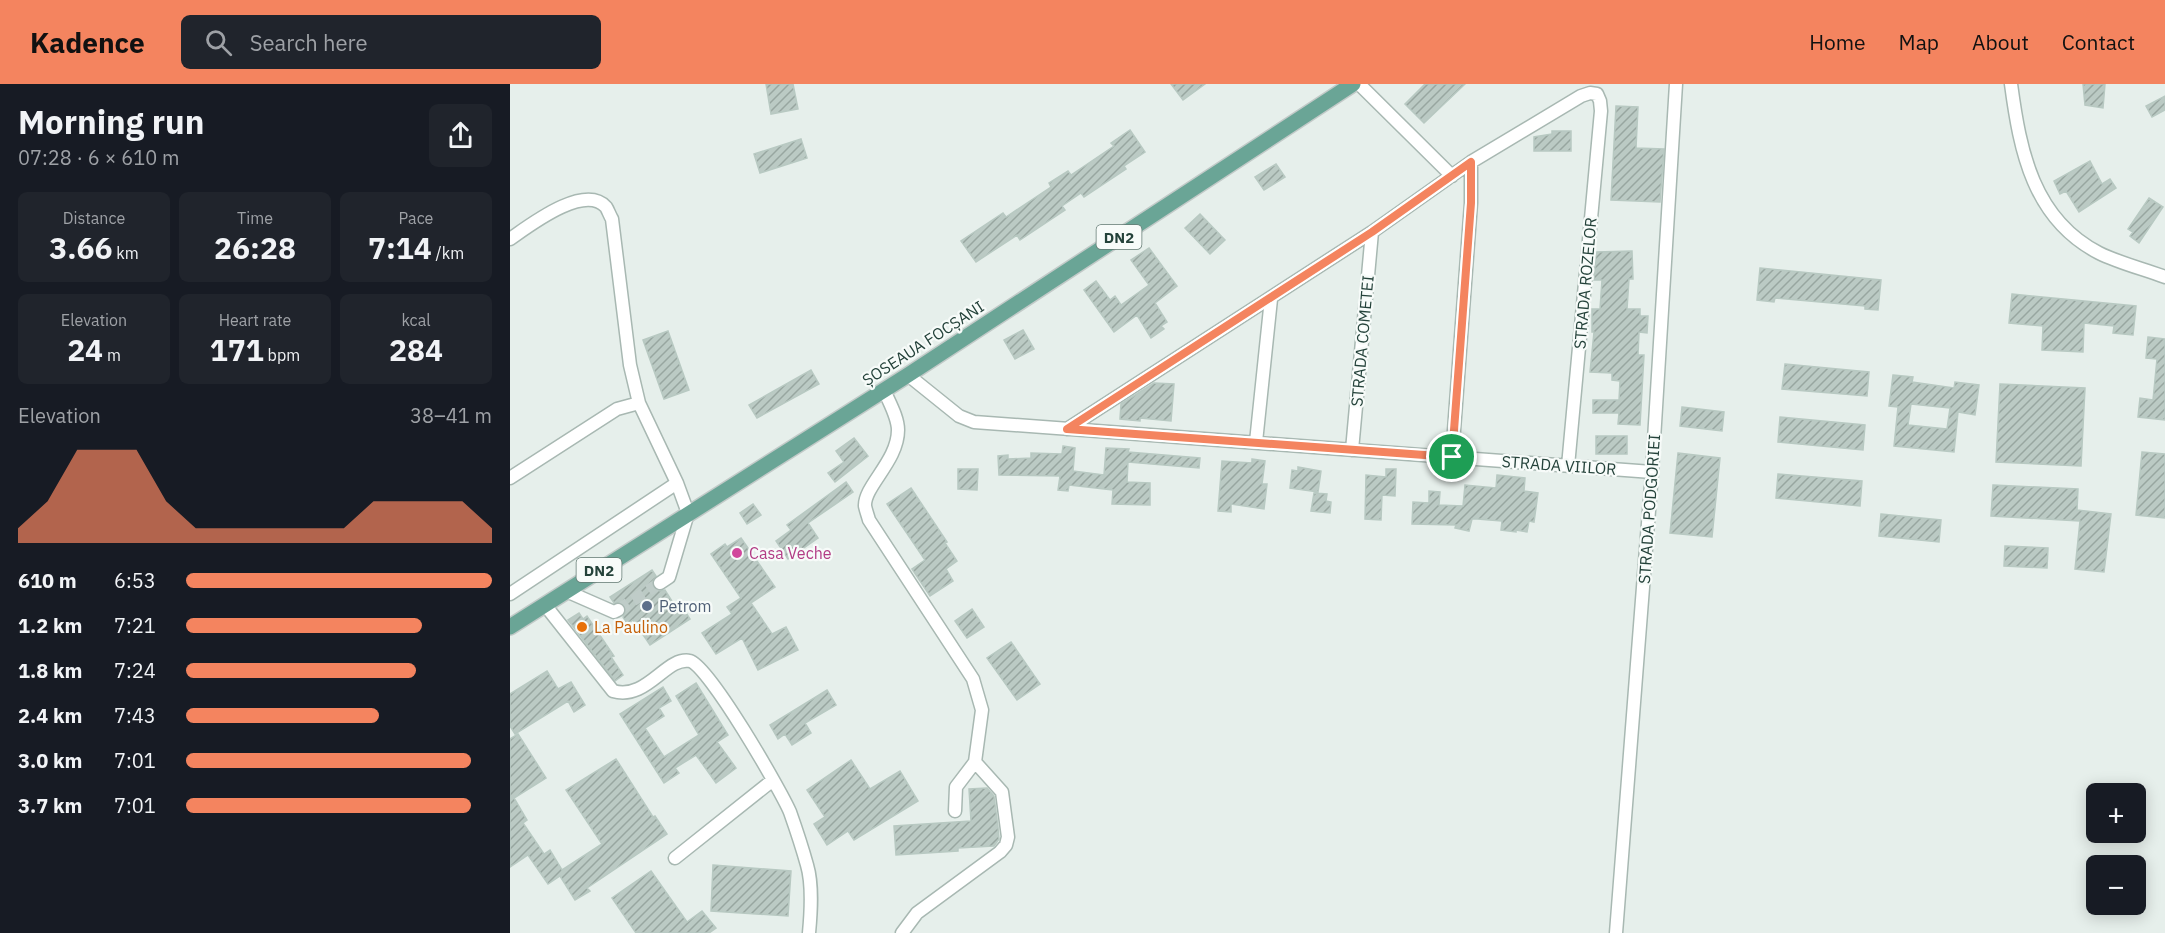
<!DOCTYPE html>
<meta charset="utf-8">
<style>
body{margin:0;font-family:"IBM Plex Sans",sans-serif;background:#20242c;color:#f1f3f6;height:100vh;display:flex;flex-direction:column;font-size:22px;white-space:nowrap}
*{box-sizing:border-box;margin:0}
p{font-size:20px;color:#9ea1a6}
.icon{flex:none;width:33px;height:33px;fill:none;stroke:currentColor;stroke-width:2;stroke-linecap:round;stroke-linejoin:round}
.map{position:relative;flex:1;overflow:hidden}
.drawer{display:flex;flex-direction:column;background:#171b24;width:510px}
.drawer>*{flex:none}
.buttons{position:absolute;left:1576px;top:699px;display:grid;gap:12px}
.buttons a{display:grid;place-items:center;width:60px;height:60px;border-radius:9px;background:#171b24;box-shadow:0 3px 15px #0003;font-size:30px}
.pin{position:absolute;display:grid;place-items:center;width:51px;height:51px;color:#fff;margin:-26px;border:3px solid #fff;border-radius:50%;box-shadow:0 2px 6px #0007}
.round{display:grid;place-items:center;flex:none;width:63px;height:63px;border-radius:9px;background:#20242c}
.overview{display:flex;align-items:center;justify-content:space-between;height:102px;padding:0 18px}
h1{font-size:33px;font-weight:700;line-height:45px}
.stats{display:grid;grid-template-columns:repeat(3,1fr);gap:9px;height:102px;padding:6px 18px}
.stats div{display:grid;align-content:center;border-radius:9px;background:#20242c;text-align:center}
.stats b{font-size:30px;font-weight:700}
.stats small{font-size:16px;font-weight:400}
.stats p{font-size:16px}
.chart{height:168px;padding:12px 18px}
.chart p{display:flex;justify-content:space-between}
.chart svg{width:100%;height:108px;margin-top:6px;fill:#f4845f;opacity:.7}
ul{padding:0 18px;list-style:none;font-size:20px}
li{display:grid;grid-template-columns:96px 72px 1fr;align-items:center;height:45px}
li i{height:15px;border-radius:8px;background:#f4845f}
header{display:flex;align-items:center;gap:36px;box-sizing:border-box;height:84px;padding:0 30px;background:#f4845f;color:#111}
header strong{font-size:28px}
nav{display:flex;gap:33px;margin-inline-start:auto;font-size:21px}
.search{width:420px;height:54px;background:#20242c;display:flex;align-items:center;gap:15px;box-sizing:border-box;padding:0 21px;border-radius:9px;color:#9ea1a6;font-size:22px}
main{display:flex;flex:1;min-height:0}
.map>svg:first-child{display:block}
</style>
<header>
<strong>Kadence</strong>
<div class="search"><svg class="icon" aria-label="search" viewBox="0 0 24 24"><circle cx="10" cy="10" r="6"/><path d="M15 15l6 6"/></svg>Search here</div>
<nav><a>Home</a><a>Map</a><a>About</a><a>Contact</a></nav>
</header>
<main>
<section class="drawer">
<div class="overview"><div><h1>Morning run</h1><p>07:28 · 6 × 610 m</p></div><a class="round"><svg class="icon" aria-label="share" viewBox="0 0 24 24"><path d="M12 15V3M7 8l5-5 5 5M5 13v7h14v-7"/></svg></a></div>
<div class="stats">
<div><p>Distance</p><b>3.66<small> km</small></b></div>
<div><p>Time</p><b>26:28</b></div>
<div><p>Pace</p><b>7:14<small> /km</small></b></div>
</div>
<div class="stats">
<div><p>Elevation</p><b>24<small> m</small></b></div>
<div><p>Heart rate</p><b>171<small> bpm</small></b></div>
<div><p>kcal</p><b>284</b></div>
</div>
<div class="chart"><p><span>Elevation</span>38–41 m</p>
<svg viewBox="0 0 160 44" preserveAspectRatio="none"><path d="M0 44V38L10 27L20 6L30 6L40 6L50 27L60 38L70 38L80 38L90 38L100 38L110 38L120 27L130 27L140 27L150 27L160 38V44z"/></svg>
</div>
<ul>
<li><b>610 m</b>6:53<i style="width:100%"></i></li>
<li><b>1.2 km</b>7:21<i style="width:77%"></i></li>
<li><b>1.8 km</b>7:24<i style="width:75%"></i></li>
<li><b>2.4 km</b>7:43<i style="width:63%"></i></li>
<li><b>3.0 km</b>7:01<i style="width:93%"></i></li>
<li><b>3.7 km</b>7:01<i style="width:93%"></i></li>
</ul>
</section>
<div class="map">
<svg width="1655" height="849" viewBox="0 0 1655 849">
<defs>
<pattern id="building-hatch" width="6" height="6" patternUnits="userSpaceOnUse" patternTransform="scale(1.5)"><rect width="6" height="6" fill="#bbcac4"/><path d="M-1 1l2-2M0 6l6-6M5 7l2-2" fill="none" stroke="#98a6a0"/></pattern>
</defs>
<rect width="100%" height="100%" fill="#e6efeb"/>
<path fill="url(#building-hatch)" stroke="#b8c9c2" stroke-width="1.5" fill-rule="evenodd" d="M256,0H283L288,25L261,30Z
M661,0H695L673,16Z
M915,0H955L914,39L895,20Z
M1573,0H1595L1593,24L1575,21Z
M1655,12V26L1642,33L1636,22Z
M1106,22L1128,23L1126,64L1154,65L1150,118L1101,116Z
M620,46L635,68L614,82L616,85L574,113L571,109L552,122L555,126L510,156L507,151L466,178L451,157L493,129L496,133L541,103L539,99L558,87L561,91L604,62L601,59Z
M1042,47H1061V67H1024V53L1042,50Z
M291,55L297,74L250,89L244,70Z
M1580,77L1592,100L1600,95L1606,104L1569,128L1556,107L1550,110L1544,97Z
M766,80L775,93L754,106L745,93Z
M1639,114L1653,123L1629,159L1620,152L1623,148L1618,145Z
M690,130L715,156L700,170L675,144Z
M639,164L667,202L645,219L657,238L651,242L654,245L641,254L627,231L604,248L574,206L586,197L600,216L605,212L611,221L639,201L621,176Z
M1122,167L1123,195H1119L1117,225H1130V232H1138L1137,249L1129,248L1128,271H1134L1130,341L1108,340L1109,329H1083V316H1109L1110,297L1102,296V289L1080,288L1084,248H1082V225H1090L1092,196H1084L1086,168Z
M1250,184L1371,196L1368,226L1355,225V222L1265,214L1264,218L1247,216Z
M1502,210L1626,222L1623,251L1603,249L1604,242L1574,239L1573,268L1532,266L1533,242L1499,239Z
M513,246L524,265L505,275L494,256Z
M158,247L179,306L154,315L133,256Z
M1638,253L1655,255V336L1628,333L1630,314L1643,316L1647,275L1636,274Z
M1275,280L1359,288L1357,312L1272,305Z
M301,286L309,300L247,334L239,321Z
M1383,291L1403,293L1402,298L1444,304L1445,298L1469,301L1465,331L1448,328L1444,368L1384,362L1388,323L1379,322ZM1401,320L1440,324L1437,345L1398,341Z
M644,299L664,300L661,337L630,334V337L610,335L611,320Z
M1490,300L1575,304L1571,382L1486,378Z
M1172,323L1214,328L1212,347L1170,342Z
M1270,333L1355,341L1353,366L1268,358Z
M1086,352H1117V370H1086Z
M344,354L358,372L325,398L318,389L334,378L326,367Z
M553,362L565,364L563,387L594,391L596,364L619,365L618,368L690,374L689,384L618,378L617,398L640,399V421L602,420L603,406L559,401L558,407L548,406L550,392L489,391L488,372L498,371V375L521,374V369L552,370Z
M1632,368L1655,370V434L1626,431Z
M1168,369L1210,374L1202,453L1160,449Z
M742,375L755,377L752,400H757L754,425L721,420V428L708,427L712,377L742,379Z
M788,383L811,387L808,408L780,404L782,386L788,387Z
M448,385H468L467,406L448,405Z
M876,385H886L885,412L872,411L871,436L855,435L856,391L876,393Z
M1268,390L1352,397L1350,422L1266,414Z
M987,391L1015,394L1014,407L1028,409L1024,438L1019,437L1017,448L1006,446V448L991,446L992,437L967,435H962L959,447L945,444L946,441L902,440L903,418L919,419V407L930,408L929,421L953,422L955,401L986,404Z
M336,398L343,408L298,439L308,454L278,475L266,457L281,446L277,441Z
M1483,401L1568,405L1567,426L1601,430L1594,488L1565,485L1570,437L1481,432Z
M401,404L437,458L435,459L447,477L436,485L443,497L420,512L402,485L415,476L377,420Z
M804,409L817,410L816,417L821,418L820,429L801,427Z
M243,420L251,431L237,440L230,429Z
M1371,430L1431,436L1429,458L1369,452Z
M231,454L265,503L241,519L262,550L276,543L288,566L248,586L232,554L206,570L192,549L222,530L217,523L231,514L201,470L215,460L217,463Z
M1495,462L1538,464L1537,484L1494,482Z
M142,486L146,492L142,499L144,504L150,507L155,506L165,522L170,519L180,535L140,561L123,536L117,540L113,533L116,527L115,522L109,518L104,519L100,513Z
M462,525L474,543L457,554L445,537Z
M69,529L73,535L77,532L104,572L101,573L113,591L105,597L58,536Z
M501,558L530,600L507,616L477,574Z
M37,587L48,605L61,598L75,621L64,628L58,617L5,650L0,642V610Z
M186,599L218,651L207,658L226,684L206,699L186,671L165,684L169,689L154,699L110,630L153,603L161,617L149,624L154,632L135,644L154,673L189,651L166,612Z
M317,606L326,621L295,639L301,649L282,661L275,650L268,655L260,641Z
M8,650L36,694L4,714L17,736L13,739L34,770L40,766L52,786L92,760L56,706L106,675L143,733L145,732L157,750L77,804L80,807L65,816L50,792L38,800L18,771L0,783V655Z
M341,676L360,705L390,687L408,717L344,756L338,747L317,761L304,740L315,733L297,706Z
M477,704L484,712L488,743L489,755L484,762L448,764V767L386,771L384,742L461,737L459,705Z
M203,781L281,787L278,832L201,827Z
M141,787L177,838L192,827L206,844L199,849H126L102,814Z"/>
<g fill="none" stroke-linecap="round" stroke-linejoin="round">
<path stroke="#bfccc8" stroke-width="12" stroke-dasharray="12 6" stroke-linecap="butt" d="M108,526L150,499"/>
<defs>
<path id="minor" d="M849,0L942,92
M1501,0C1510,67 1523,135 1589,169C1609,179 1634,185 1655,193
M0,155C19,142 74,99 96,123C98,126 100,132 102,135L120,281L129,319L167,399L178,429L159,493L150,499
M398,291L449,332L464,338L1142,388
M374,306C379,318 388,333 388,346C388,377 354,402 355,422C356,427 358,432 359,436L463,595L472,626L465,678L492,708L498,753L496,761L490,768L407,829L392,849
M557,345L862,148L961,78L1071,12L1080,9L1087,10L1090,17L1091,27L1058,382
M746,358L761,215
M842,366L862,148
M942,373L961,119V78
M0,394L107,325L129,319
M56,507L104,528L108,526
M0,510L167,399
M35,521L103,607C137,617 156,572 180,577C199,582 270,705 280,728C286,745 292,763 297,781C303,801 301,828 299,849
M445,727L446,703L465,678
M165,774L263,696
M1106,849L1142,388L1166,0"/>
<path id="major" d="M0,543L398,291L843,0"/>
</defs>
<use href="#minor" stroke="#a8b8b2" stroke-width="15"/>
<use href="#major" stroke="#c2cac8" stroke-width="18"/>
<use href="#minor" stroke="#fff" stroke-width="12"/>
<use href="#major" stroke="#6aa596" stroke-width="15"/>
</g>
<g fill="none" stroke-linecap="round" stroke-linejoin="round">
<defs>
<path id="route" d="M961,78V119L942,373L557,345L862,148Z"/>
</defs>
<use href="#route" stroke="#fff" stroke-width="12"/>
<use href="#route" stroke="#f4845f" stroke-width="8"/>
</g>
<circle fill="#d1479c" stroke="#f7fbf9" stroke-width="2" cx="227" cy="469" r="6"/>
<circle fill="#5c6f8a" stroke="#f7fbf9" stroke-width="2" cx="137" cy="522" r="6"/>
<circle fill="#e8710a" stroke="#f7fbf9" stroke-width="2" cx="72" cy="543" r="6"/>
<g text-anchor="middle" dominant-baseline="central" stroke-width="4.5" stroke-linejoin="round" paint-order="stroke">
<g fill="#f7fbf9" stroke="#637a73" stroke-width="1.5">
<rect x="586.5" y="141" width="45" height="24" rx="4.5"/>
<rect x="66.5" y="474" width="45" height="24" rx="4.5"/>
</g>
<g font-size="15" font-weight="bold" fill="#24423a">
<text x="609" y="153">DN2</text>
<text x="89" y="486">DN2</text>
</g>
<g font-size="16" fill="#24423a" stroke="#f7fbf9">
<text transform="translate(1075 199) rotate(-85)">STRADA ROZELOR</text>
<text transform="translate(852 257) rotate(-85)">STRADA COMETEI</text>
<text transform="translate(413 259) rotate(-33)">ȘOSEAUA FOCȘANI</text>
<text transform="translate(1049 381) rotate(4)">STRADA VIILOR</text>
<text transform="translate(1139 425) rotate(-86)">STRADA PODGORIEI</text>
</g>
<g font-size="16" fill="#b23c85" stroke="#f7fbf9" text-anchor="start">
<text x="239" y="469">Casa Veche</text>
</g>
<g font-size="16" fill="#4e5e75" stroke="#f7fbf9" text-anchor="start">
<text x="149" y="522">Petrom</text>
</g>
<g font-size="16" fill="#c56008" stroke="#f7fbf9" text-anchor="start">
<text x="84" y="543">La Paulino</text>
</g>
</g>
</svg>
<div class="buttons">
<a>+</a>
<a>−</a>
</div>
<div class="pin" style="left:942px;top:373px;background:#1e9e55"><svg class="icon" aria-label="arrive" viewBox="0 0 24 24"><path d="M6 21V4h12l-3 4 3 4H6"/></svg></div>
</div>
</main>
